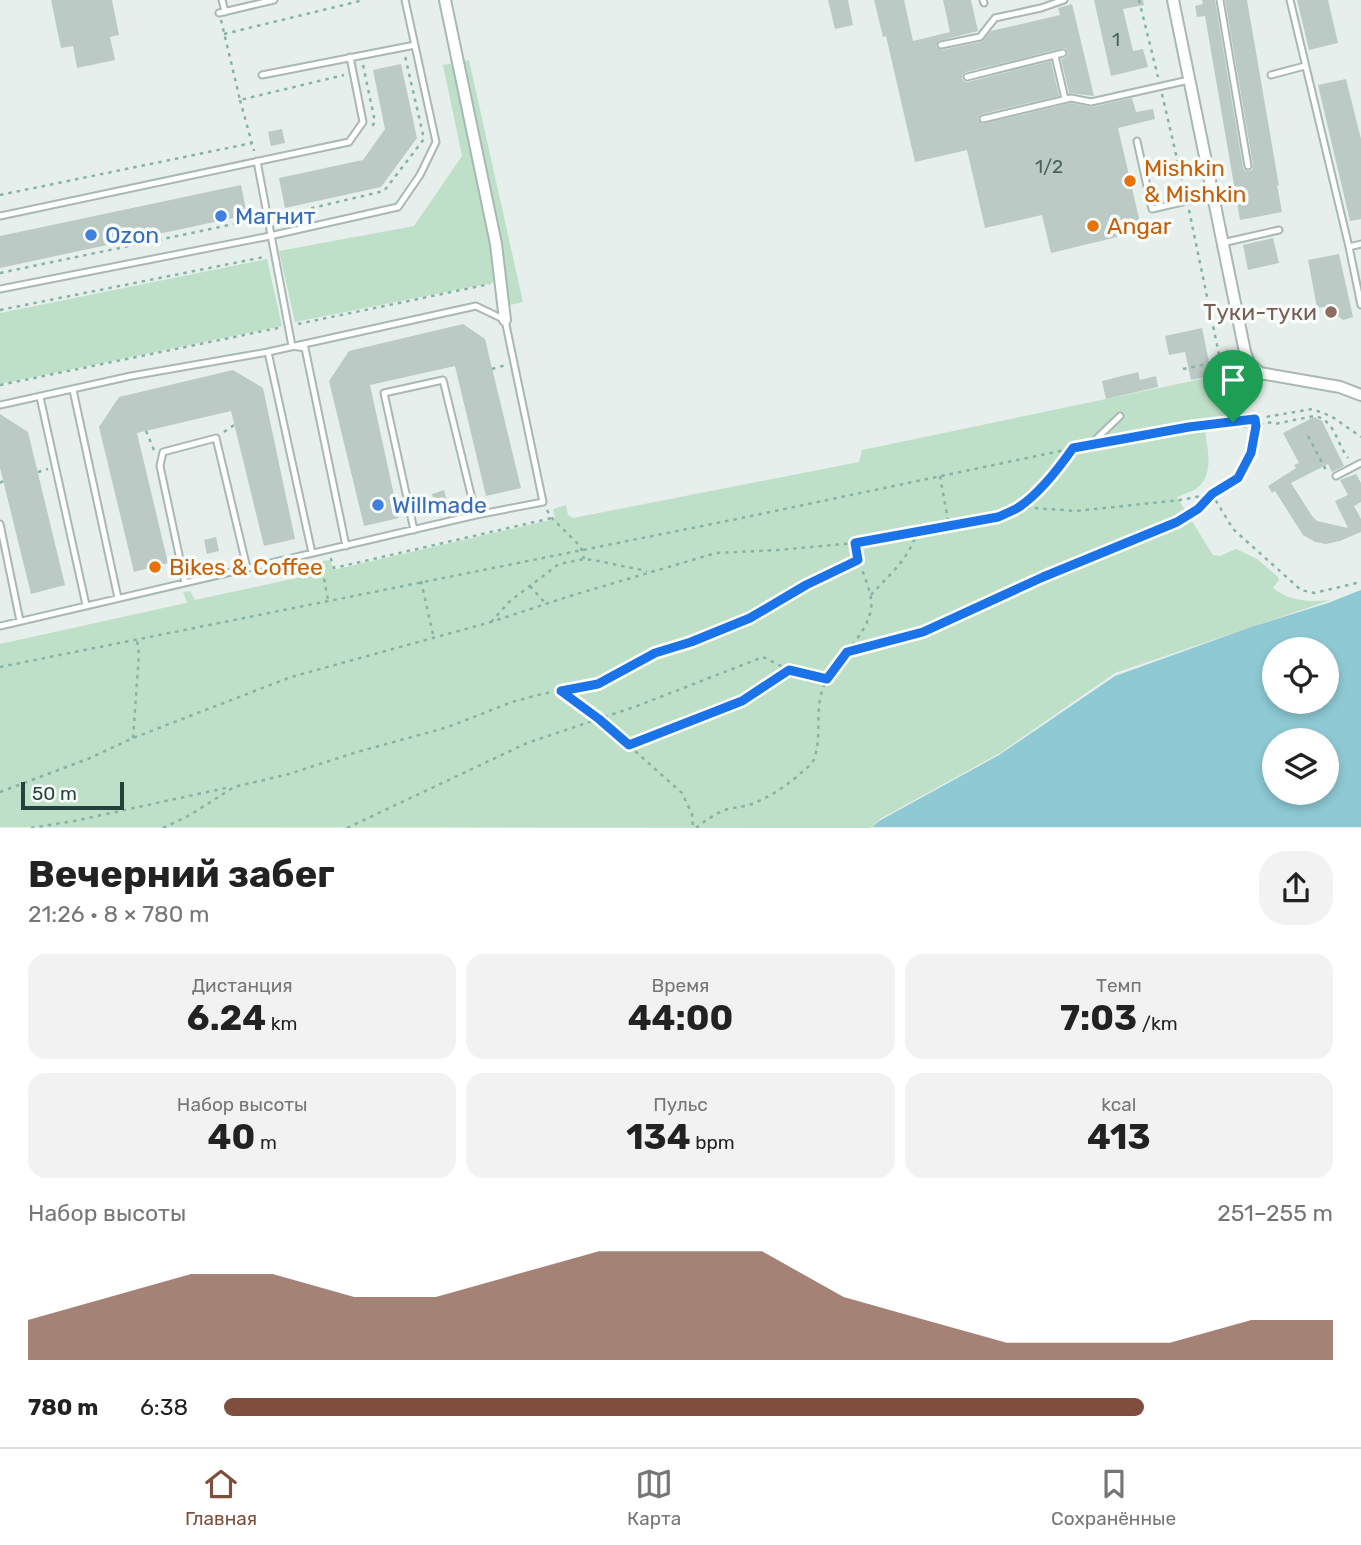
<!DOCTYPE html>
<html lang="ru">
<meta charset="utf-8">
<style>
body{margin:0;font-family:Rubik,sans-serif;background:#f2f2f2;color:#222;height:100vh;display:flex;flex-direction:column;font-size:26px;white-space:nowrap}
*{box-sizing:border-box;margin:0}
p{font-size:23px;color:#767676}
.icon{flex:none;width:38px;height:38px;fill:none;stroke:currentColor;stroke-width:2;stroke-linecap:round;stroke-linejoin:round}
.map{position:relative;height:828px;overflow:hidden}
.side{display:flex;flex-direction:column;background:#fff;flex:1}
.side>*{flex:none}
.tools{position:absolute;left:1262px;top:637px;display:grid;gap:14px}
.tools a{display:grid;place-items:center;width:77px;height:77px;border-radius:50%;background:#fff;box-shadow:0 4px 10px #0003;font-size:35px}
.scale{position:absolute;left:21px;bottom:18px;width:103px;box-sizing:border-box;padding-left:7px;border:4px solid #24423a;border-top:0;font-size:19px;line-height:24px;white-space:nowrap;color:#24423a;-webkit-text-stroke:5px #f7fbf9;paint-order:stroke}
.pin{position:absolute;display:grid;place-items:center;width:60px;height:60px;color:#fff;margin:-72px -30px;border-radius:50% 50% 50% 0;rotate:-45deg;box-shadow:0 0 7px #0007}
.pin .icon{rotate:45deg}
.round{display:grid;place-items:center;flex:none;width:74px;height:74px;border-radius:28px;background:#f2f2f2}
.head{display:flex;align-items:center;justify-content:space-between;height:119px;padding:0 28px}
h1{font-size:38px;font-weight:700;line-height:52px}
.figures{display:grid;grid-template-columns:repeat(3,1fr);gap:10px;height:119px;padding:7px 28px}
.figures div{display:grid;align-content:center;border-radius:18px;background:#f2f2f2;text-align:center}
.figures b{font-size:35px;font-weight:700}
.figures small{font-size:19px;font-weight:400}
.figures p{font-size:19px}
.chart{height:196px;padding:14px 28px}
.chart p{display:flex;justify-content:space-between}
.chart svg{width:100%;height:126px;margin-top:7px;fill:#804e3d;opacity:.7}
ul{padding:0 28px;list-style:none;font-size:23px}
li{display:grid;grid-template-columns:112px 84px 1fr;align-items:center;height:52px}
li i{height:18px;border-radius:9px;background:#804e3d}
.menu{display:flex;justify-content:space-around;align-items:center;height:98px;border-top:2px solid #e0e0e0;background:#fff;font-size:19px;color:#767676}
.menu a{display:grid;justify-items:center;gap:4px}
.menu .active{color:#804e3d}
.map>svg:first-child{display:block}
</style>
<div class="map">
<svg width="1361" height="828" viewBox="0 0 1361 828">
<rect width="100%" height="100%" fill="#e6efeb"/>
<path fill="#bfe0c8" d="M469,60L523,302L506,306L496,282L295,322L279,251L414,226L462,156L443,65Z
M267,259L282,326L0,384V313Z
M1238,359C1239,369 1235,377 1228,384L1224,362Z
M1221,375L1228,428L1205,430C1207,448 1215,474 1197,488C1192,492 1183,494 1177,497L1213,555L1220,556L1236,549L1257,559L1277,576L1279,580L1273,588C1290,602 1310,602 1331,600L1115,673L1000,753L880,819L870,828L0,827V644L186,603L187,602L183,592L190,591L195,600L324,572L322,561L330,560L333,570L555,519L553,509L566,505L568,515L573,518L859,462L862,450Z
M1240,394L1245,397V407L1244,412L1237,414H1235L1231,396Z"/>
<path fill="#8ec9d4" fill-rule="evenodd" d="M1361,590V827H872L879,821L999,755L1115,676L1251,627L1328,603ZM1274,649H1326V702H1274ZM1274,740H1326V793H1274Z"/>
<path fill="#bbcac4" d="M51,0H112L119,35L110,37L115,60L77,68L73,46L61,48Z
M828,0H848L853,25L835,29Z
M874,0H904L913,41L950,32L943,0H971L978,31L938,41L936,47L941,50L981,42L991,31L1060,15L1058,8L1072,4L1094,96L1069,93L1061,59L1066,57L1068,54L1067,50L1064,48L966,72L962,75V79L965,82H968L1051,61L1059,96L982,114L979,116L978,120L982,124L1071,103L1092,107L1132,98L1136,112L1153,109L1155,119L1118,128L1142,231L1051,253L1042,215L985,228L967,150L915,162L886,36L883,37Z
M1094,0H1143L1144,5L1123,9L1133,51L1143,49L1148,67L1111,76Z
M1202,0H1215L1243,167L1244,170L1248,171L1252,170L1253,165L1225,0H1247L1279,186L1277,185L1282,212L1240,220L1205,16L1197,17L1195,6L1203,4Z
M1297,0H1328L1338,43L1309,50Z
M401,64L417,138L381,187L285,208L279,178L363,160L385,129L373,70Z
M1346,79L1361,139V219L1350,221L1318,85Z
M282,129L285,143L271,146L268,132Z
M241,185L247,215L0,268V236Z
M1273,238L1279,263L1248,270L1243,245Z
M1339,254L1353,317L1343,320L1335,314L1325,317L1324,307L1317,308L1308,260Z
M463,324L485,339L521,488L486,496L455,366L370,385L399,518L364,526L329,381L349,351Z
M1202,328L1212,376L1191,380L1185,352L1169,355L1165,336Z
M233,370L263,388L295,539L264,546L231,411L137,433L168,563L134,572L99,427L119,397Z
M1138,372L1140,380L1156,376L1158,387L1106,399L1102,381Z
M0,414L28,432L65,585L31,594L0,468Z
M1314,417L1322,421L1344,466L1332,472L1328,464L1291,483L1312,516L1317,521L1348,528L1335,501L1348,495L1340,480L1356,474L1361,483V502L1354,506L1361,519V532L1340,541L1326,544L1315,542L1303,535L1275,491L1272,493L1268,486L1296,468L1294,465L1299,463L1283,433Z
M444,490L448,504L435,507L432,494Z
M216,537L219,551L207,554L204,540Z"/>
<g fill="none" stroke-linecap="round" stroke-linejoin="round">
<defs>
<path id="service" d="M222,0L225,12
M983,0L984,3
M1220,0L1248,166
M1290,0L1349,247L1361,305
M219,13L274,0
M941,45L980,37L995,18L1041,8L1064,0
M1055,56L1065,99
M262,75L415,45
M1271,75L1305,66
M967,77L1063,53
M983,119L1071,98L1091,102L1189,80
M1137,141L1152,209L1212,195
M257,161L292,346L305,348L346,546
M0,216L349,142L363,122L350,57
M1222,243L1279,230
M1349,247L1361,244
M0,289L265,237L398,207L420,175L436,142L405,0
M268,352L312,553
M73,390L118,598
M40,397L86,605
M0,405L131,376L268,352L476,306L505,320L543,502L476,515L0,626
M1091,444L1120,416
M1336,476L1361,463
M0,524L20,621
M414,530L384,393L443,380L476,515
M185,583L160,466L163,452L216,438L247,568"/>
<path id="minor" d="M445,0L496,244L505,320
M1173,0L1245,352L1249,363L1260,373L1340,387L1361,395"/>
</defs>
<use href="#service" stroke="#a8b8b2" stroke-width="9"/>
<use href="#minor" stroke="#a8b8b2" stroke-width="14"/>
<path stroke="#86b3a5" stroke-width="2.5" stroke-dasharray="3.5 5" stroke-linecap="butt" d="M1139,0L1158,77
M221,20L240,100L344,75
M224,34L364,0
M363,65L375,122L372,126
M1162,94L1185,193
M240,100L254,151
M0,195L252,143
M1189,210L1233,422L1236,427L1256,426L1267,422L1275,424L1314,416C1335,419 1337,445 1348,458
M278,216L384,191L424,139L405,56
M0,273L258,219
M0,310L264,257
M298,324L490,284
M492,369L506,365
M1183,369L1220,361
M0,385L278,328
M146,431L154,450
M224,432L234,425
M1308,436L1326,470
M1107,441L1189,427L1237,422L1312,409L1331,416L1361,437
M38,472L48,469
M940,476L949,526
M0,483L3,481
M1020,507L1056,472L1073,448
M547,510L551,517L579,545L582,550L584,559
M330,559H331L334,568L552,518
M321,562L328,600
M421,581L434,639
M530,586L546,604
M871,595C888,576 909,559 916,534
M491,622L510,601L559,564L584,559L593,560L647,571
M847,652L923,632L1043,577L1177,522L1198,509L1212,494L1233,529L1301,590L1314,593L1361,582
M0,667L727,521L1084,446
M563,692L599,719L682,793L692,814L693,828
M133,738L139,654L137,640
M629,745L742,701L789,670
M0,792L90,758L133,738L291,677L491,622L570,596L716,553L778,550L855,543L998,517L1020,507L1076,511L1180,500L1212,494L1238,478L1251,453L1256,426V420
M31,828L74,821L230,787
M163,828L190,815L234,787L289,774L357,752L448,727L512,702L542,694L598,684L655,653L691,642L750,618L806,585L858,560
M347,828L527,743L637,706L763,657L789,670L827,679
M696,828C706,820 716,813 728,809C737,807 746,807 754,803C772,796 789,784 803,771C807,768 812,764 814,759C822,738 815,713 822,691C832,662 867,637 871,609C874,591 857,565 855,543"/>
<use href="#service" stroke="#fff" stroke-width="5"/>
<use href="#minor" stroke="#fff" stroke-width="10"/>
</g>
<g fill="none" stroke-linecap="round" stroke-linejoin="round">
<defs>
<path id="route" d="M1255,419L1256,426L1251,453L1238,478L1212,494L1198,509L1177,522L1043,577L923,632L847,652L827,679L789,670L742,701L629,745L599,719L561,691L598,684L655,653L691,642L750,618L806,585L858,560L855,543L998,517C1005,514 1013,511 1019,507C1040,493 1059,468 1073,448L1189,427Z"/>
</defs>
<use href="#route" stroke="#fff" stroke-width="14"/>
<use href="#route" stroke="#1a73e8" stroke-width="9"/>
</g>
<g fill="#e8710a" stroke="#f7fbf9" stroke-width="2.5">
<circle cx="1130" cy="181" r="7"/>
<circle cx="1093" cy="226" r="7"/>
<circle cx="155" cy="567" r="7"/>
</g>
<g fill="#3f7fe0" stroke="#f7fbf9" stroke-width="2.5">
<circle cx="221" cy="216" r="7"/>
<circle cx="91" cy="235" r="7"/>
<circle cx="378" cy="505" r="7"/>
</g>
<circle fill="#8d6e63" stroke="#f7fbf9" stroke-width="2.5" cx="1331" cy="312" r="7"/>
<g text-anchor="middle" dominant-baseline="central" stroke-width="7" stroke-linejoin="round" paint-order="stroke">
<g font-size="19" fill="#4a645c">
<text x="1116" y="39">1</text>
<text x="1049" y="166">1/2</text>
</g>
<g font-size="23" fill="#c56008" stroke="#f7fbf9" text-anchor="start">
<text x="1144" y="168">Mishkin<tspan x="1144" dy="26">&amp; Mishkin</tspan></text>
<text x="1107" y="226">Angar</text>
<text x="169" y="567">Bikes &amp; Coffee</text>
</g>
<g font-size="23" fill="#366cbe" stroke="#f7fbf9" text-anchor="start">
<text x="235" y="216">Магнит</text>
<text x="105" y="235">Ozon</text>
<text x="392" y="505">Willmade</text>
</g>
<g font-size="23" fill="#785e54" stroke="#f7fbf9" text-anchor="end">
<text x="1317" y="312">Туки-туки</text>
</g>
</g>
</svg>
<div class="tools">
<a><svg class="icon" aria-label="locate" viewBox="0 0 24 24"><circle cx="12" cy="12" r="6"/><path d="M12 2v4M12 18v4M2 12h4M18 12h4"/></svg></a>
<a><svg class="icon" aria-label="layers" viewBox="0 0 24 24"><path d="M12 4l9 5-9 5-9-5zM3 14l9 5 9-5"/></svg></a>
</div>
<div class="scale">50 m</div>
<div class="pin" style="left:1233px;top:422px;background:#1e9e55"><svg class="icon" aria-label="arrive" viewBox="0 0 24 24"><path d="M6 21V4h12l-3 4 3 4H6"/></svg></div>
</div>
<section class="side">
<div class="head"><div><h1>Вечерний забег</h1><p>21:26 · 8 × 780 m</p></div><a class="round"><svg class="icon" aria-label="share" viewBox="0 0 24 24"><path d="M12 15V3M7 8l5-5 5 5M5 13v7h14v-7"/></svg></a></div>
<div class="figures">
<div><p>Дистанция</p><b>6.24<small> km</small></b></div>
<div><p>Время</p><b>44:00</b></div>
<div><p>Темп</p><b>7:03<small> /km</small></b></div>
</div>
<div class="figures">
<div><p>Набор высоты</p><b>40<small> m</small></b></div>
<div><p>Пульс</p><b>134<small> bpm</small></b></div>
<div><p>kcal</p><b>413</b></div>
</div>
<div class="chart"><p><span>Набор высоты</span>251–255 m</p>
<svg viewBox="0 0 160 44" preserveAspectRatio="none"><path d="M0 44V30L10 22L20 14L30 14L40 22L50 22L60 14L70 6L80 6L90 6L100 22L110 30L120 38L130 38L140 38L150 30L160 30V44z"/></svg>
</div>
<ul>
<li><b>780 m</b>6:38<i style="width:83%"></i></li>
</ul>
</section>
<nav class="menu">
<a class="active"><svg class="icon" aria-label="home" viewBox="0 0 24 24"><path d="M3 11l9-7 9 7M6 9v11h12V9"/></svg>Главная</a>
<a><svg class="icon" aria-label="map" viewBox="0 0 24 24"><path d="M3 6l6-2 6 2 6-2v14l-6 2-6-2-6 2zM9 4v14M15 6v14"/></svg>Карта</a>
<a><svg class="icon" aria-label="saved" viewBox="0 0 24 24"><path d="M7 4h10v16l-5-4-5 4z"/></svg>Сохранённые</a>
</nav>
